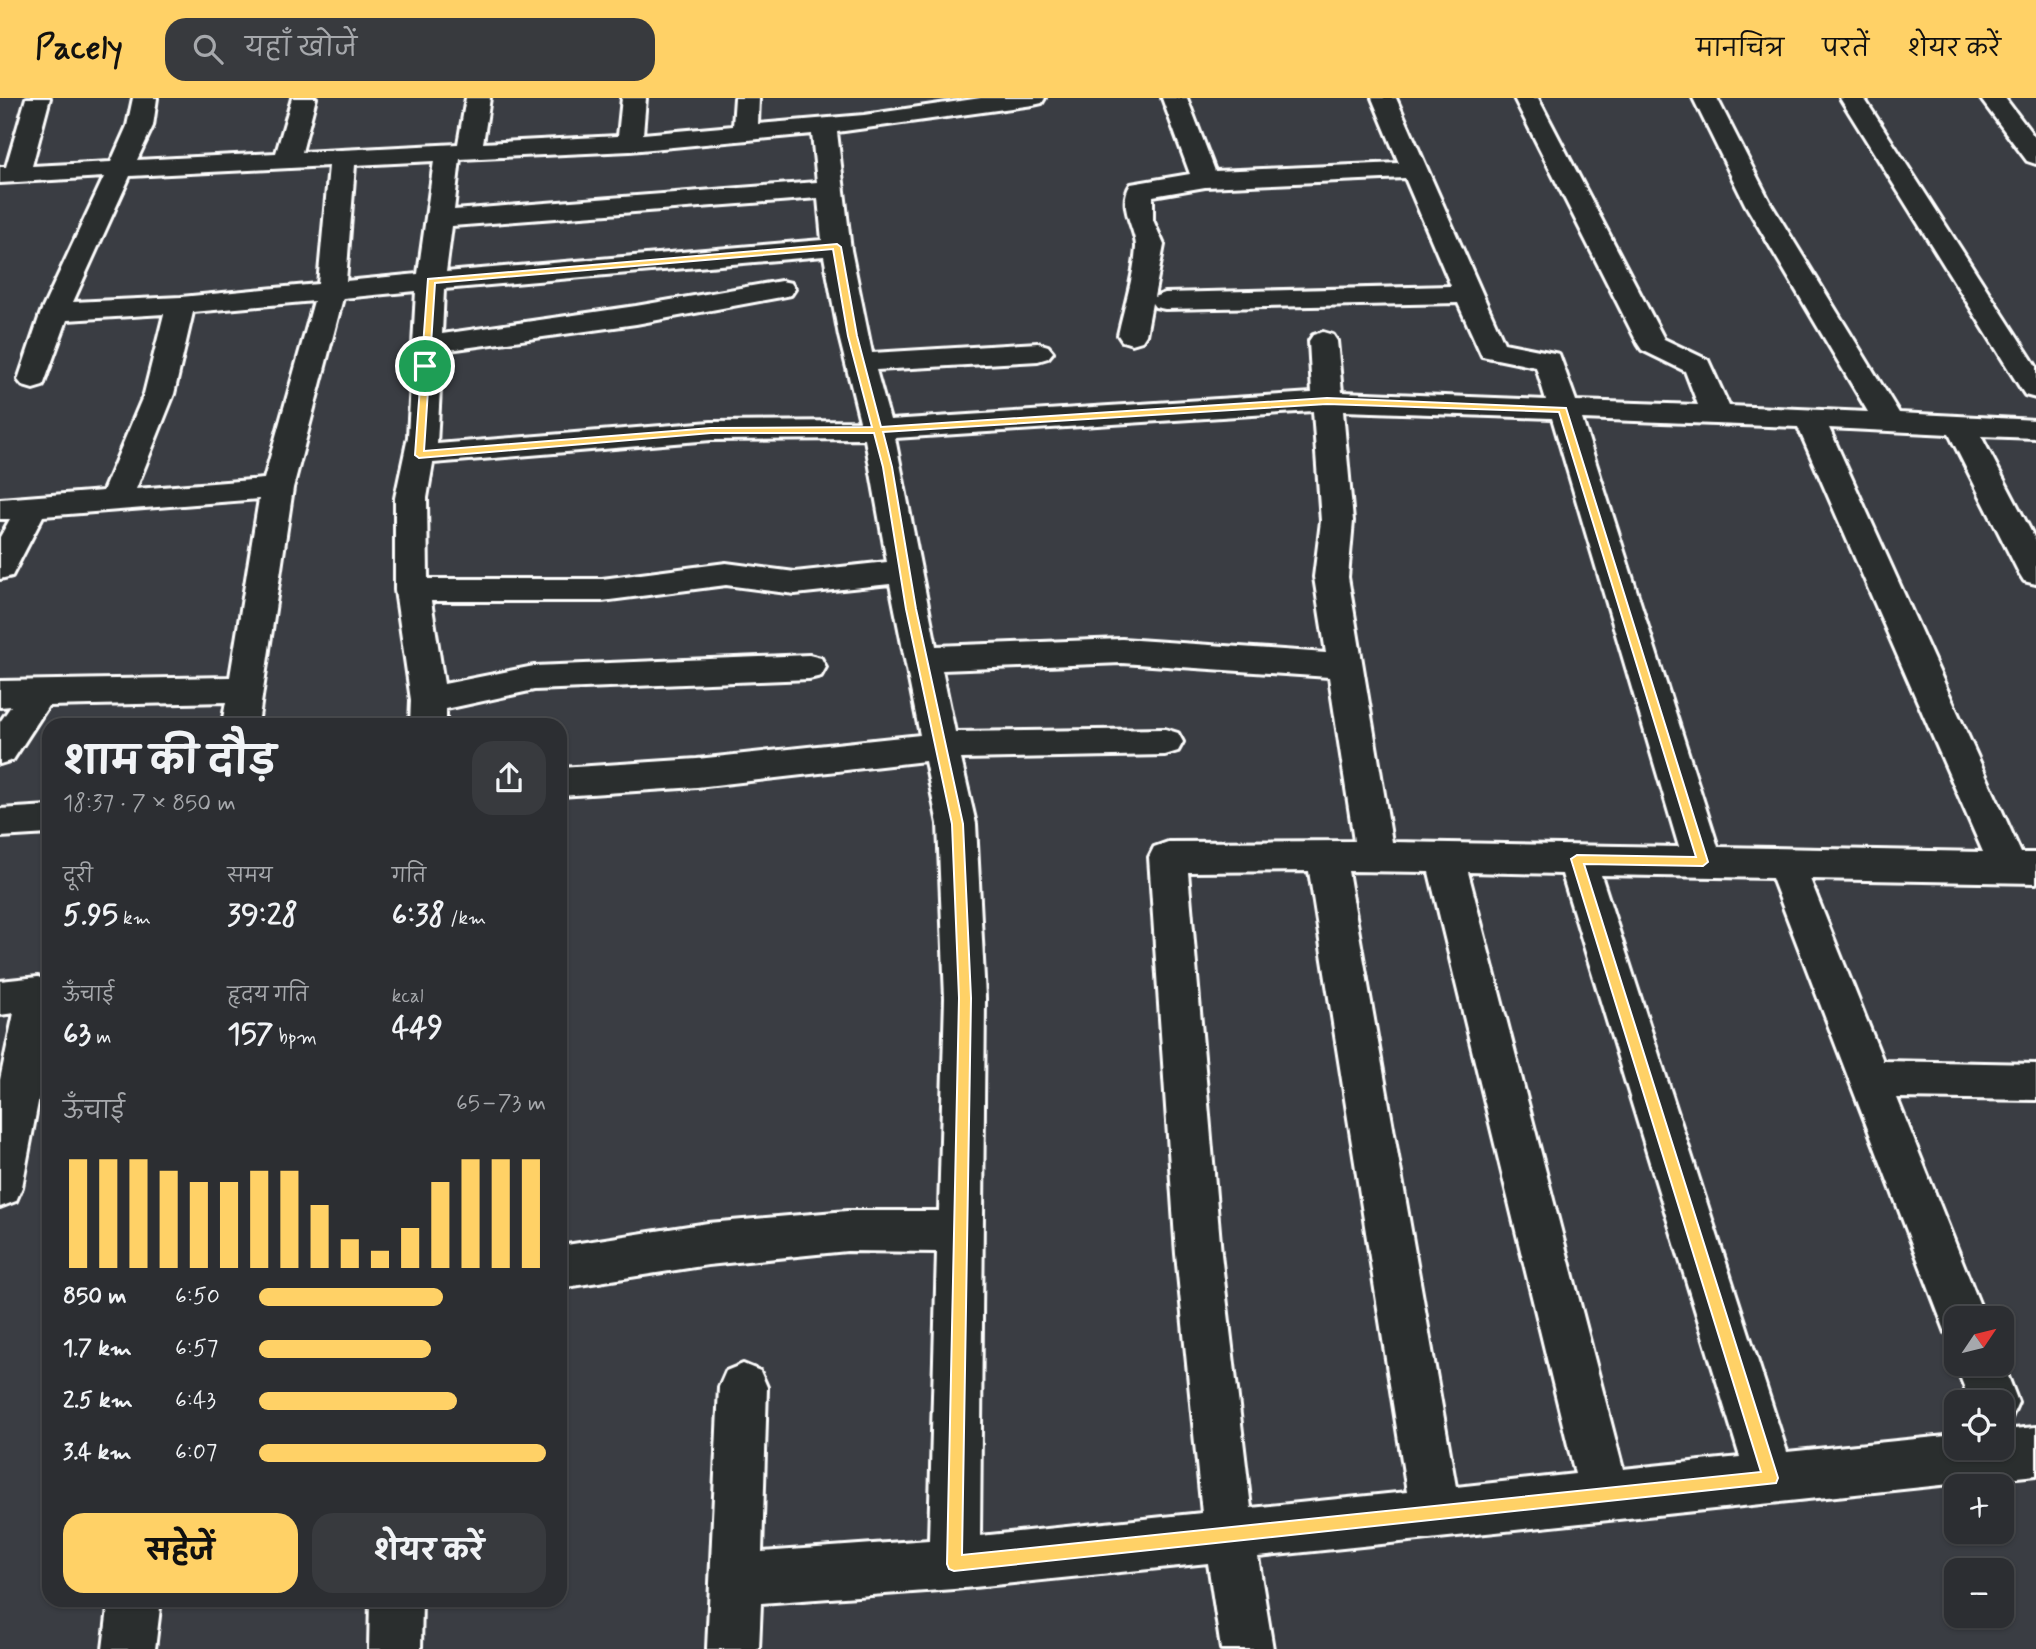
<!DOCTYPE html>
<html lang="hi">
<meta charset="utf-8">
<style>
body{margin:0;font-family:Mynerve,"Playpen Sans Deva",sans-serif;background:#383a3e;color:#f1f3f6;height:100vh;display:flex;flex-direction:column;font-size:26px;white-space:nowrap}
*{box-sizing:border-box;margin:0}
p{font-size:23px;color:#a6a8ac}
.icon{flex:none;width:38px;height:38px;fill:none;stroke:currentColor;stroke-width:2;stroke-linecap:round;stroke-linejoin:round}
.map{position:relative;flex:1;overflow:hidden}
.sheet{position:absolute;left:42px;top:620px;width:525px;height:889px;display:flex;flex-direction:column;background:#2c2e32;border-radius:21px;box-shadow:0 2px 5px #0004,0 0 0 2px #484a4d}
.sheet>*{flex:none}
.needle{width:46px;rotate:55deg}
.fabs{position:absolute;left:1944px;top:1208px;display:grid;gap:14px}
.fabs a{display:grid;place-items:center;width:70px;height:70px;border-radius:14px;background:#2c2e32;box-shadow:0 2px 5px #0004,0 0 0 2px #484a4d;font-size:35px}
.pin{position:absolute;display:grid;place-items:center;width:60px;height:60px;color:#fff;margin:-30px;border:4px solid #fff;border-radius:50%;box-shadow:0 2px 7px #0007}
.round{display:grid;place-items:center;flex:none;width:74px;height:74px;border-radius:21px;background:#383a3e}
.headline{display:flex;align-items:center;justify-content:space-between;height:119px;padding:0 21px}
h1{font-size:38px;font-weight:700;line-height:52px}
.metrics{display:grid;grid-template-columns:repeat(3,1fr);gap:10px;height:119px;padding:7px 21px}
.metrics div{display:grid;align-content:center}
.metrics b{font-size:30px;font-weight:700}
.metrics small{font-size:19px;font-weight:400}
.metrics p{font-size:19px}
.chart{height:196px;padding:14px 21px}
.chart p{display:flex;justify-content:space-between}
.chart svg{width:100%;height:126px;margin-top:7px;stroke:#ffd166;stroke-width:6}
.cta{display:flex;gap:14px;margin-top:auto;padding:14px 21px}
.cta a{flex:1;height:80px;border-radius:21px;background:#ffd166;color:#111;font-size:28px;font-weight:700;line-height:80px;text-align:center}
.cta a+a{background:#383a3e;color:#f1f3f6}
ul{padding:0 21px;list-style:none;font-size:23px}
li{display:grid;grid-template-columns:112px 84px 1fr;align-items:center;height:52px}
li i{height:18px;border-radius:9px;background:#ffd166}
header{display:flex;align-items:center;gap:42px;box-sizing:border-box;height:98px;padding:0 35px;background:#ffd166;color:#111}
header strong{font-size:33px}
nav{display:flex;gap:38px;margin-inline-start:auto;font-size:24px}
.search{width:490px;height:63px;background:#383a3e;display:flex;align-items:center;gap:18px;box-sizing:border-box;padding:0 24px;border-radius:21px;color:#a6a8ac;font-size:26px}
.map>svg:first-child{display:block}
</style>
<header>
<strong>Pacely</strong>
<div class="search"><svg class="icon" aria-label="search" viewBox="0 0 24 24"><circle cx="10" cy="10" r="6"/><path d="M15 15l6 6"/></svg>यहाँ खोजें</div>
<nav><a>मानचित्र</a><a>परतें</a><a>शेयर करें</a></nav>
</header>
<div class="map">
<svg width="2036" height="1551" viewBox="0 0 2036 1551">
<rect width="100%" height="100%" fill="#3a3d43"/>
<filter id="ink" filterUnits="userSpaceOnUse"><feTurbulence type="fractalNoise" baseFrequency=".0143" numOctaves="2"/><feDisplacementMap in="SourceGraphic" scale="14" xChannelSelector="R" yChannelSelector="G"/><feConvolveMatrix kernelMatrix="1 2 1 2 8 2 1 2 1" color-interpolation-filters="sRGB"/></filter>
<g filter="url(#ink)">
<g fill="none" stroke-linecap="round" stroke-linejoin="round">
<defs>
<path id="minor" d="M26,0H50L32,68L111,64L127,28L133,0H157L153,28L137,62L276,55L292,0H316L302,54L458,46L466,0H490L483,45L618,38L622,0H646L643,36L733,28L735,0H759L758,26L864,17L981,0H1045L1042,5L1033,7L837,34L851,152L872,255L1038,245L1048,248L1053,254L1048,260L1038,263L876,272L890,322L1312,295L1309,243L1313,237L1323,234L1333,237L1337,243L1342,294L1546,302L1536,269L1482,258L1458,205L1165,211L1155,209L1152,205L1146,237L1142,243L1132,246L1122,243L1118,237C1124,209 1134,179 1136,150C1137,132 1116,108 1131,86L1190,76L1162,0H1187L1215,73L1399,65L1372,0H1396L1504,245L1559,256L1576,303L1698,307L1685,273L1642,252L1638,246L1514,0H1538L1664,241L1708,262L1729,308L1868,314L1745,106L1693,0H1717L1771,106L1899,315L2036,322V340L1981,338L2036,443V486L2024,483L2019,475L1949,336L1829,330L2021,755H2036V785L1810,781L1883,963L2036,966V1002L1897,1000L1985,1220H1956V1240L1946,1235L1772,780L1601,777L1787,1354L1956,1337V1349H2002V1332L2036,1329V1377L1258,1459L1273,1551H1221L1208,1465L954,1491L761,1505L759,1551H707L719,1289L726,1273L743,1266L760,1273L767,1289L762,1454L929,1442L937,1154L847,1153L708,1167L560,1190V1148L708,1125L847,1113H939L945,900L938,726L925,663L697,689L560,698V670L697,661L920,637L890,486L795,496L726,487L602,503H431L444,586L534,568L809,557L821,560L826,569L821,578L809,581L534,592L446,611V626H410L411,602L395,492V400L408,339L416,193L343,200L293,390L258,626H222L226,604L48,608L13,662L0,666V624L11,608L0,609V583L230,579L259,401L43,418L12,478L0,481V439L10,421H0V401L103,393L144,296L164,216L67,222L43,288L33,291L23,288L18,282L41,214L104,79L0,85V69H6ZM812,36L817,84L454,112L460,61L630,53ZM434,63L418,176L346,183L355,67ZM329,68L318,186L181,199L73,204L130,78ZM1405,80L1451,188L1165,195L1154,199L1164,147L1153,122V98L1205,89ZM818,100L822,142L446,174L452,128ZM824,158L839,238L860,323L711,324L437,346L442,253L636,226L781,199L791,197L795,191L791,185L781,183L636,208L442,236L444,191ZM314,203L264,381L136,391L174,296L193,214ZM1313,313L1321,423L1314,479L1326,555L1122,541L936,548L895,340ZM1343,313L1552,320L1679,749L1392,744L1348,479L1353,423ZM1582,321L1798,329L1983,754L1718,749ZM865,341L887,464L795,474L726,465L602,481H428L427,400L433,365L711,342ZM1122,565L1329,579L1354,743L1168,744L1154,749L1149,759L1176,1156L1202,1415L980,1438L985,900L976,726L961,661L1165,657L1178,653L1183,644L1178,635L1165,631L955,634L942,572ZM1309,773L1407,1394L1251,1410L1221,1156L1188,774ZM1348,773L1429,774L1575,1376L1456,1389ZM1468,774L1562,776L1740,1359L1623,1371Z
M1840,0H1864L2036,268V300L2025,297L2021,291Z
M1980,0H2005L2036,41V66L2027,63Z
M49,708V736L0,739V711Z
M38,879L49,883V946L22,1089L16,1103L0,1109V982L14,915L0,917V883Z
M1956,1262V1265L2002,1263L2018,1304L2011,1320L2002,1324V1304H1970L1955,1265Z
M109,1502H161L155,1551H103Z
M370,1502H422L421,1551H369Z"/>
</defs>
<use href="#minor" stroke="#fff" stroke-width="6"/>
<use href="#minor" fill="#2a2d2e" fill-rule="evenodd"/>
</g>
</g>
<path fill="#ffd166" stroke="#fff" stroke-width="2" fill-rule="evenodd" d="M837,146L841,149L857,238L881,329L1327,300L1566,310L1708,764L1703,768L1584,766L1778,1380L1776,1385L954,1473L949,1471L947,1466L959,900L952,726L906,511L883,369L874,335H711L419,360L415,357L428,181ZM833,151L848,238L872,329L711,330L424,353L435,185ZM1327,306L1559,314L1696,759L1577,757L1571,761L1761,1374L962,1457L971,900L963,726L916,511L892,369L883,334Z"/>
</svg>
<div class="fabs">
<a><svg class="needle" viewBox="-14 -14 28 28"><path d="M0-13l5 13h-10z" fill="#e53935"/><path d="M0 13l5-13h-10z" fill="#a6a8ac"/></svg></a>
<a><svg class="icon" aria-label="locate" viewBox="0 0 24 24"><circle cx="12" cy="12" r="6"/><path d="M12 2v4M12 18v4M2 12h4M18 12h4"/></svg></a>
<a>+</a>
<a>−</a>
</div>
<div class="pin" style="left:425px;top:268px;background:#1e9e55"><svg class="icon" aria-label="arrive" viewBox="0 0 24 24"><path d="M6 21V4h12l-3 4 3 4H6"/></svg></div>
<section class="sheet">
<div class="headline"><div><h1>शाम की दौड़</h1><p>18:37 · 7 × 850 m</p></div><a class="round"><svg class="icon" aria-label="share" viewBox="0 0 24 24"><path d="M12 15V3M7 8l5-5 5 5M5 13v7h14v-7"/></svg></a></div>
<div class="metrics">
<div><p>दूरी</p><b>5.95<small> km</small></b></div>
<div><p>समय</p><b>39:28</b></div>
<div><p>गति</p><b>6:38<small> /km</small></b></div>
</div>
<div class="metrics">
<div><p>ऊँचाई</p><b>63<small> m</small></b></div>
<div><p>हृदय गति</p><b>157<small> bpm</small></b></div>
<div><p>kcal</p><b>449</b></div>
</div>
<div class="chart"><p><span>ऊँचाई</span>65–73 m</p>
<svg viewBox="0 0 160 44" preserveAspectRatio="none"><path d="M5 44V6M15 44V6M25 44V6M35 44V10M45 44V14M55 44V14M65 44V10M75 44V10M85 44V22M95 44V34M105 44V38M115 44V30M125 44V14M135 44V6M145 44V6M155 44V6"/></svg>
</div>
<ul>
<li><b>850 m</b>6:50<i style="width:64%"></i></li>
<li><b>1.7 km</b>6:57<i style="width:60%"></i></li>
<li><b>2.5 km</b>6:43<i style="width:69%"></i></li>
<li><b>3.4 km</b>6:07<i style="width:100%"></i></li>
</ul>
<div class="cta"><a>सहेजें</a><a>शेयर करें</a></div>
</section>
</div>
